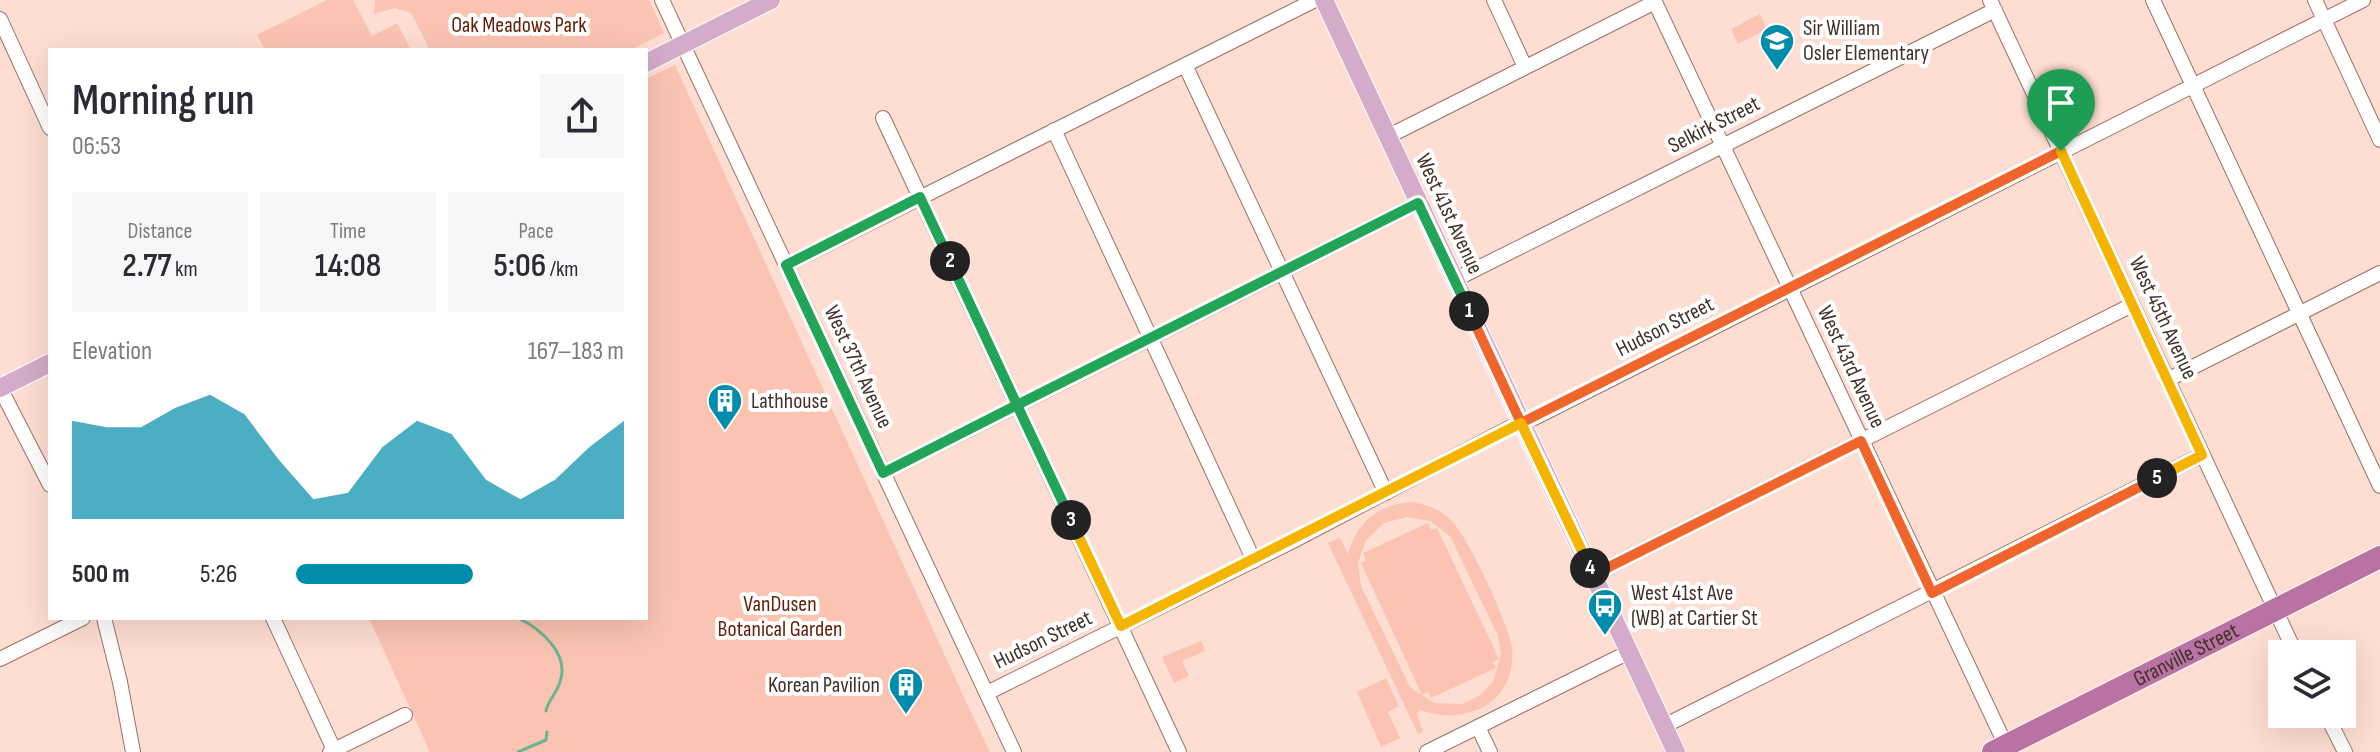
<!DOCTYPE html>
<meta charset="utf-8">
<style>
body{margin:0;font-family:"Sofia Sans Condensed",sans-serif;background:#f7f7f7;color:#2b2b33;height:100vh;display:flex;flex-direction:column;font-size:30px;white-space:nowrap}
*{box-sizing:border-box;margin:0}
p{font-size:26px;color:#7c7c81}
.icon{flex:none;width:44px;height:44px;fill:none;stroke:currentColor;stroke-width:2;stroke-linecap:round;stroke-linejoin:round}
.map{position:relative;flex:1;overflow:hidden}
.panel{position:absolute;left:48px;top:48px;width:600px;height:572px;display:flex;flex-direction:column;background:#fff;border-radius:0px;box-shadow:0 8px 32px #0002}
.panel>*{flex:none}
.tools{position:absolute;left:2268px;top:640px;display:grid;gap:16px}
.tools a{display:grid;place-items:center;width:88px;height:88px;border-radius:0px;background:#fff;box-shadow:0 8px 32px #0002;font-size:40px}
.pin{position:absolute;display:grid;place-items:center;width:68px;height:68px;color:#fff;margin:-82px -34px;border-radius:50% 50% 50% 0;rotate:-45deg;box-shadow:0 0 8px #0007}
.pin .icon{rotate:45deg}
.km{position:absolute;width:40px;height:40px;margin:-20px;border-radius:50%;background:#222;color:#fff;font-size:22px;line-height:40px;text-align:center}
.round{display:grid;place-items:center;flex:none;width:84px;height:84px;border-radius:0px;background:#f7f7f7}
.summary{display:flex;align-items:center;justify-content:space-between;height:136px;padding:0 24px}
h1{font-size:44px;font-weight:600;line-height:60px}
.metrics{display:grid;grid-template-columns:repeat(3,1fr);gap:12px;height:136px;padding:8px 24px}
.metrics div{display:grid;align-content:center;border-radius:0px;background:#f7f7f7;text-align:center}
.metrics b{font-size:34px;font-weight:600}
.metrics small{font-size:22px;font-weight:400}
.metrics p{font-size:22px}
.chart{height:224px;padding:16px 24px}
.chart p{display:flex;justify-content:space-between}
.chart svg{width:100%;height:144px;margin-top:8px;fill:#008dab;opacity:.7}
ul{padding:0 24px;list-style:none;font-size:26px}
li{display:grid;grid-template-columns:128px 96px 1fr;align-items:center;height:60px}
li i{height:20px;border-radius:10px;background:#008dab}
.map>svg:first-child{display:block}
</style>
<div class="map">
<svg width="2380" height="752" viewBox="0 0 2380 752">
<rect width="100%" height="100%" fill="#feded3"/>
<path fill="#fbc4b2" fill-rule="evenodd" d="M327,0H353L372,36L397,23L411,50H265L257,35Z
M375,0H649L664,33L631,50H430L411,13L395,8L374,14Z
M1760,14L1767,29L1738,44L1731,29Z
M675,65L967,704L990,752H430L369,618H646V79Z
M1412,502C1427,505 1440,509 1451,520C1467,535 1510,626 1512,648C1517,703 1466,727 1420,710L1417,714L1423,732L1418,734L1328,543L1340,538L1348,554C1357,522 1378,504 1412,502ZM1407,517L1430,521L1450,536L1498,636L1501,654L1493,682L1480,695L1463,704L1434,703L1410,687L1361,586L1358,563L1366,540L1384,523Z
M1428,523L1431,530L1437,528L1499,659L1493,662L1496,668L1431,698L1428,692L1422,695L1361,563L1366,561L1363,553Z
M1201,641L1205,651L1182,661L1189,676L1174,683L1162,657Z
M1386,678L1399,706L1388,712L1400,738L1381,747L1357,692Z"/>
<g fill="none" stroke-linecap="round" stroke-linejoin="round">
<path stroke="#6bb68e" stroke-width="3" d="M518,618C541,629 570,654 560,682C557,693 548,700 546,711
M518,752L546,740L547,732"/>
<defs>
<path id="minor" d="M662,0L1014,752
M1494,0L1525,67
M1654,0L2009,752
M1990,0L2296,654
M2153,0L2380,486
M2315,0L2380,140
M0,19L50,128
M1185,65L1386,493
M883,118L1179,752
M1054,130L1254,561
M1387,137L1655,2
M786,265L1315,0
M1454,280L1995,10
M2167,380L2380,273
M0,388L50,485
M883,473L1418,203
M1593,575L2132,305
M104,618L120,682L133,752
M273,618L335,752
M0,659L83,618
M987,693L1291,542L1507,429L1534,418L2363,0
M2326,714L2345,752
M1664,726L2202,455
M1478,727L1490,752
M330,752L405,715
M1427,752L1629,652"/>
<path id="major" d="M1324,0L1676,752
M646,63L771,0
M0,388L50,363"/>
<g id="highway">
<path id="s1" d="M1993,752L2380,557"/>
</g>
</defs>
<use href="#minor" stroke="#9f7061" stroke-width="16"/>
<use href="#major" stroke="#fff" stroke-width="20"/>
<use href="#highway" stroke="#fff" stroke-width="24"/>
<use href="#minor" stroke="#fff" stroke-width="14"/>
<use href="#major" stroke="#d4abc8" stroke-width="18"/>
<use href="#highway" stroke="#b873a3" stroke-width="22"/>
</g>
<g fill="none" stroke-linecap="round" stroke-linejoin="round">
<defs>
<path id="split-1" d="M1469,311L1521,423L2061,151"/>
<path id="split-2" d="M950,261L1017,405L1418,203L1469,311"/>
<path id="split-3" d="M950,261L920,197L786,265L883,473L1017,405L1071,520"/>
<path id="split-4" d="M1071,520L1121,626L1521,423L1590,568"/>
<path id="split-5" d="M1590,568L1593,575L1861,441L1932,593L2157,478"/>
<path id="split-6" d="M2061,151L2202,455L2157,478"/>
</defs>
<use href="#split-1" stroke="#fff" stroke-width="16"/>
<use href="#split-2" stroke="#fff" stroke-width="16"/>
<use href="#split-3" stroke="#fff" stroke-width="16"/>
<use href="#split-4" stroke="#fff" stroke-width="16"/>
<use href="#split-5" stroke="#fff" stroke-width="16"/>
<use href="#split-6" stroke="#fff" stroke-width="16"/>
<use href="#split-1" stroke="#f0652b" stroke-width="10"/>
<use href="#split-2" stroke="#22a559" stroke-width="10"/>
<use href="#split-3" stroke="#22a559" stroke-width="10"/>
<use href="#split-4" stroke="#f5b400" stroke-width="10"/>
<use href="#split-5" stroke="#f0652b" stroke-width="10"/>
<use href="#split-6" stroke="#f5b400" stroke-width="10"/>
</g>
<defs>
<symbol id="school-pin" viewBox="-11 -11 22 30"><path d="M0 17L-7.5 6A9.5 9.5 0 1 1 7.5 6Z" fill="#008dab" stroke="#fff"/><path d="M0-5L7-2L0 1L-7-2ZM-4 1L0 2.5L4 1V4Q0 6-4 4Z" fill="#fff"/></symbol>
<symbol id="building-pin" viewBox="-11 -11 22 30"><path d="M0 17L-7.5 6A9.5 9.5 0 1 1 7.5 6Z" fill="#008dab" stroke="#fff"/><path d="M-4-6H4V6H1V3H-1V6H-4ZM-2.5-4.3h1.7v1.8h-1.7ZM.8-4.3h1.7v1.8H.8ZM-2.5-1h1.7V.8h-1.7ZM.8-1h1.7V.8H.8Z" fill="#fff"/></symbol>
<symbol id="bus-pin" viewBox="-11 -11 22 30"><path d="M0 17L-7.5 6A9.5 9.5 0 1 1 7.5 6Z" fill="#008dab" stroke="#fff"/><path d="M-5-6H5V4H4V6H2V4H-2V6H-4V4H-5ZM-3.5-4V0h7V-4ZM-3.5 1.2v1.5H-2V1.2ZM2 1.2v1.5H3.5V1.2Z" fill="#fff"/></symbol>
</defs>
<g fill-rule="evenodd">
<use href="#school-pin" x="1757" y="21" width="40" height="54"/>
<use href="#building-pin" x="705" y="381" width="40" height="54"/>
<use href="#bus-pin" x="1585" y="586" width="40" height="54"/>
<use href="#building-pin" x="886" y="665" width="40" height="54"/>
</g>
<g text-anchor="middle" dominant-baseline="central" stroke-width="8" stroke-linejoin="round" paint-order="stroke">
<g font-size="22" fill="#632209" stroke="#fff">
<text x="519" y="25">Oak Meadows Park</text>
<text x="780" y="604">VanDusen<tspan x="780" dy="25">Botanical Garden</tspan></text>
</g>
<g font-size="22" fill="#443029" stroke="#fff" text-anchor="start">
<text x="1803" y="28">Sir William<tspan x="1803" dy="25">Osler Elementary</tspan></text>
<text x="751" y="401">Lathhouse</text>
<text x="1631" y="593">West 41st Ave<tspan x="1631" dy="25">(WB) at Cartier St</tspan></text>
<text x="880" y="685" text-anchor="end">Korean Pavilion</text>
</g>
<g font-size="22" fill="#443029" stroke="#fff">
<text transform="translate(1714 125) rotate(-27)">Selkirk Street</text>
<text transform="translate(1449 214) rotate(65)">West 41st Avenue</text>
<text transform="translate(2163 318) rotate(65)">West 45th Avenue</text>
<text transform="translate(1665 327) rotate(-27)">Hudson Street</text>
<text transform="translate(858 367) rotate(65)">West 37th Avenue</text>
<text transform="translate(1851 367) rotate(65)">West 43rd Avenue</text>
<text transform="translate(1043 640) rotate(-26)">Hudson Street</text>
<text stroke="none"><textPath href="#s1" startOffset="216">Granville Street</textPath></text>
</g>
</g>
</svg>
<div class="tools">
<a><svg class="icon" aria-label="layers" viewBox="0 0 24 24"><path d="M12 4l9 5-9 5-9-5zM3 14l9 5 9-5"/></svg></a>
</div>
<div class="pin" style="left:2061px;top:151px;background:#1e9e55"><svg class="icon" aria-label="arrive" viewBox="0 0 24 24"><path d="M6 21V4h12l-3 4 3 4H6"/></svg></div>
<b class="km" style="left:1469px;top:311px">1</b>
<b class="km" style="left:950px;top:261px">2</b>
<b class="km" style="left:1071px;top:520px">3</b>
<b class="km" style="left:1590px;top:568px">4</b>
<b class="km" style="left:2157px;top:478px">5</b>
<section class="panel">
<div class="summary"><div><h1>Morning run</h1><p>06:53</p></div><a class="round"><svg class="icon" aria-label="share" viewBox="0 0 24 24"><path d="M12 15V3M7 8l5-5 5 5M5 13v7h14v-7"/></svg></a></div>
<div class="metrics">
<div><p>Distance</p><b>2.77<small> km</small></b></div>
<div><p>Time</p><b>14:08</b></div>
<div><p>Pace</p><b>5:06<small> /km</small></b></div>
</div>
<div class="chart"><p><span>Elevation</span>167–183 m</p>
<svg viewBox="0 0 160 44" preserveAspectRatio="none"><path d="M0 44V14L10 16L20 16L30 10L40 6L50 12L60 26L70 38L80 36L90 22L100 14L110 18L120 32L130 38L140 32L150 22L160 14V44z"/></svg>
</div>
<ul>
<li><b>500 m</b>5:26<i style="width:54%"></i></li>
</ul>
</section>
</div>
